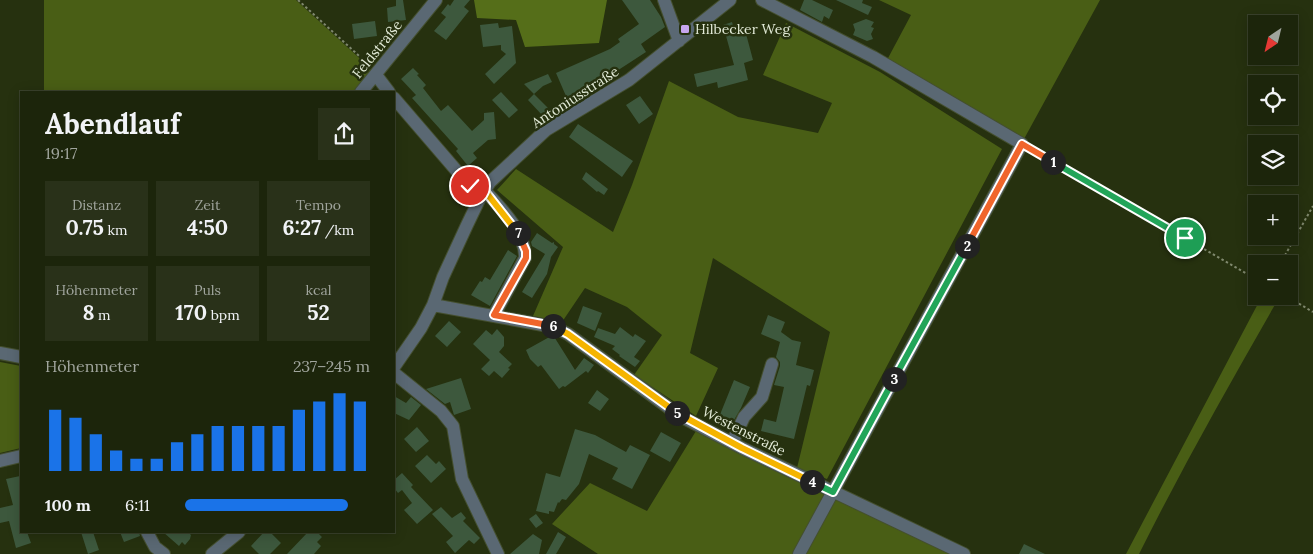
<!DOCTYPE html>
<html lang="de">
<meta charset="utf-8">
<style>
body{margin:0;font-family:Lora,serif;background:#293119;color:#f1f3f6;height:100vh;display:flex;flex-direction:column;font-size:19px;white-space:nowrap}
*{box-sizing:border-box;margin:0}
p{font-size:16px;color:#a0a59d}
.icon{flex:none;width:28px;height:28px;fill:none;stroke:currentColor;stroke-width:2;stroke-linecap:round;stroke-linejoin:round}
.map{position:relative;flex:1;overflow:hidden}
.panel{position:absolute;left:20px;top:91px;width:375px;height:442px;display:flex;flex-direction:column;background:#1c250b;border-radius:0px;box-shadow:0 2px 12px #0003,0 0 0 1px #3a422c}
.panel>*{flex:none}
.needle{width:32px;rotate:215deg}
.fabs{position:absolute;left:1248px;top:15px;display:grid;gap:10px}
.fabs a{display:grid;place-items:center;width:50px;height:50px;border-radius:0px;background:#1c250b;box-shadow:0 2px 12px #0003,0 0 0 1px #3a422c;font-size:25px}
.pin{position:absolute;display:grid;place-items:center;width:42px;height:42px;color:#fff;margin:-21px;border:2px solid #fff;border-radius:50%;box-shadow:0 1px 5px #0007}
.km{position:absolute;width:25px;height:25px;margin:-12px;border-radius:50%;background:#222;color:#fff;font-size:14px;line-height:25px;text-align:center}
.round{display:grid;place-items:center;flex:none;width:52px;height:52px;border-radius:0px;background:#293119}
.head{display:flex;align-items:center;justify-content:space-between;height:85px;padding:0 25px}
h1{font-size:28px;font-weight:800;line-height:38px}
.metrics{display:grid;grid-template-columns:repeat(3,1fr);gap:8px;height:85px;padding:5px 25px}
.metrics div{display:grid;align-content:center;border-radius:0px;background:#293119;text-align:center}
.metrics b{font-size:21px;font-weight:800}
.metrics small{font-size:14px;font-weight:400}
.metrics p{font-size:14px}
.chart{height:140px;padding:10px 25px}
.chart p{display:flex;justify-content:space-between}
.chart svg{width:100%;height:90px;margin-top:5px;stroke:#1a73e8;stroke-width:6}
ul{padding:0 25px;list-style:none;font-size:16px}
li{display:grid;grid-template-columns:80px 60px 1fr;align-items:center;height:38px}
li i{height:12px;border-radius:6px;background:#1a73e8}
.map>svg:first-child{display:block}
</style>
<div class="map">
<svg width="1313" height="554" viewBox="0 0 1313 554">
<rect width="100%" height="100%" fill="#26310f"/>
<path fill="#495e15" d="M44,0H296L368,66L375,76L359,92H44Z
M879,0H1100L1024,139L887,60L911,15Z
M786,23L880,72L1002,149L827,479L797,468L830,332L713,258L690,353L718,368L696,416L634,375L662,335L627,307L585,288L562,322L533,316L563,247L497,190L516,169L613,232L632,185L669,81L738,117L818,133L832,103L763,75Z
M1262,296H1280C1231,381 1183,466 1139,554H1126Z
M0,362L21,366V448L0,453Z
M696,431L794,478L825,495L793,554H598L552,524L590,483L647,511Z
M833,494L960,554H801Z"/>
<path fill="#556e19" d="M474,0H607L599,43L525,47L516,20L477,18Z"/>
<path fill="#3d583d" d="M396,0H403L406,20L388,22L387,8L396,6Z
M454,0H470L464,7L469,11L446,40L434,31L446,17L441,13L448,4L450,6Z
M622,0H650L661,17L665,27L641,44L646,52L603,80L604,82L588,89L590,94L569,103L556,73L610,49L620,42L618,39L639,24Z
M804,0H812L833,10L829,19L824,16L822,22L800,10Z
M836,0H863L862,3L872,7L868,15Z
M866,19L874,22L871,27L874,28L871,34L873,39L867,41L853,35L855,30L853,24Z
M375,21L377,36L354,39L352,24Z
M732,22L735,32L745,30L753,60L744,63L748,80L718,88L717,82L697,87L694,74L734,65L723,25Z
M498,23L499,28L512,26L516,63L494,84L485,74L506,54L501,50V45L483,47L480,25Z
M413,68L419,74L417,75L426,85L423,88L441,111L448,105L472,131L484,120V113L494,112L496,139L488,140L473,153L477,158L468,166L456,151L458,149L412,98L416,95L401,79Z
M548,74L552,82L543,86L534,94L524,84Z
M501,92L518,110L509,118L492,100Z
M534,94L550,110L543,116L528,100Z
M640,96L653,114L639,124L626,105Z
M578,124L633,161L622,177L569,137Z
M586,172L608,189L604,195L598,191L597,192L582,179Z
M537,233L552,243L554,242V244L558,247L551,257L547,274L532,298L522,292L545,254L532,246L531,242Z
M508,250L517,256L490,306L471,295L480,281L482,282L485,277L490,280Z
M583,306L602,313L595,331L577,323Z
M768,315L785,322L781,332L792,340L801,342L796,365L814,370L810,386L807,385L794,439L761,431L764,419L776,422L784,387L774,385L780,366V362L776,357L780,342L761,334Z
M449,321L461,332L447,347L435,336Z
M620,327L633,337L635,334L646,341L634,357L640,361L635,367L619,356L620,355L612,349L615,346L594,337L598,328L615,334Z
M497,329L504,337V346L499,352L512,364L508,368L510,369L502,378L494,371L489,376L481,369L490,360L473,344L486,330L492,335Z
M553,335L575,370L584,358L594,365L588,373L586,371L565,387L563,386L559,389L541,365L538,367L530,359L526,350Z
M461,378L471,409L454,415L450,402L445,404L426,389Z
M734,380L750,387L741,408L730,427L717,422Z
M597,390L609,399L600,411L588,403Z
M394,396L406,403L411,397L421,405L409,420L394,413Z
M417,427L429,441L416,452L404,439Z
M575,429L595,435L626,452L630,445L650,455L632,489L612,479L618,468L589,454L579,484L566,500L562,499L559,503L558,502L554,512L549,511V514L536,511L546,473L560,477Z
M661,432L681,443L670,462L650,451Z
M427,455L436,464L439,461L446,469L431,483L415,466Z
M402,473L413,485L411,487L433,510L417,524L404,510L412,503L402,490L398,493L394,488V480Z
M20,476L21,481V532H27L31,543L16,548L9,521L0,523V508L13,505L6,479Z
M441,507L452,518L461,512L466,518L463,521L480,538L474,544L469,540L455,553L446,542L453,536L432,514Z
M536,514L543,523L536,528L529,519Z
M81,532H93L99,550L88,554Z
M120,532H139L140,536L124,542Z
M163,532H188L191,535L190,539L185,545L182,542L179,546Z
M264,532H270L281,543L270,554H259L251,546Z
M308,532H317L322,537L317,542L321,546L314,554H287Z
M558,532L566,537L556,554H546Z
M533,534L542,540L539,554H510Z
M1024,544L1045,554H1019Z"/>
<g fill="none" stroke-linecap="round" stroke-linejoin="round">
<defs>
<path id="minor" d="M664,0L679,41
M762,0L873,57L1022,144L799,554
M376,75L389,92
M361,92L436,0
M394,98L480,198
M485,191C501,208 526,233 525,258L494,315
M433,305L554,327L568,334L680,416L742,448L964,554
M0,353L21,357
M394,367L421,328L433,305L443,277L467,225L480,198L490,182L546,130L629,80L730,0
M394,373L441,411L453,426L462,479L498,554
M732,443L744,417L762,397L772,364
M0,461L21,456
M147,532L155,547L164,554
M212,554L239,532"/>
</defs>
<use href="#minor" stroke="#444f2f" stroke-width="14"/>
<path stroke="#80896e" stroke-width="2" stroke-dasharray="2.5 2.5" stroke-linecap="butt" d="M298,0L369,65
M1031,149L1256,279
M1280,264L1313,206
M1286,296L1313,312"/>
<use href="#minor" stroke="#5a6873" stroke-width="12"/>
</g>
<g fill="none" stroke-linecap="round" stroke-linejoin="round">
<defs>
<path id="split-1" d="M1053,162L1185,238"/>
<path id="split-2" d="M967,246L1022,144L1053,162"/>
<path id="split-3" d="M894,379L967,246"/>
<path id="split-4" d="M812,482L833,492L894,379"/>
<path id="split-5" d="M677,413L742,448L812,482"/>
<path id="split-6" d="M553,326L568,334L677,413"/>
<path id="split-7" d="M518,233L526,251V258L494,315L553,326"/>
<path id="split-8" d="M470,186L480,198L485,191L518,233"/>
</defs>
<use href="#split-1" stroke="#fff" stroke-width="10"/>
<use href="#split-2" stroke="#fff" stroke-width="10"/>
<use href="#split-3" stroke="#fff" stroke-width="10"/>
<use href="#split-4" stroke="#fff" stroke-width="10"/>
<use href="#split-5" stroke="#fff" stroke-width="10"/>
<use href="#split-6" stroke="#fff" stroke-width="10"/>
<use href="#split-7" stroke="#fff" stroke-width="10"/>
<use href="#split-8" stroke="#fff" stroke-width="10"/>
<use href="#split-1" stroke="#22a559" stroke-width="6"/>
<use href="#split-2" stroke="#f0652b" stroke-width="6"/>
<use href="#split-3" stroke="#22a559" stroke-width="6"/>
<use href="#split-4" stroke="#22a559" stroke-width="6"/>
<use href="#split-5" stroke="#f5b400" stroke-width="6"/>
<use href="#split-6" stroke="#f5b400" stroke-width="6"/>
<use href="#split-7" stroke="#f0652b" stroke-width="6"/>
<use href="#split-8" stroke="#f5b400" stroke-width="6"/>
</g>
<rect fill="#c7a6ef" stroke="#26310f" stroke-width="2" x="680" y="24" width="10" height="10" rx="2.5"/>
<g text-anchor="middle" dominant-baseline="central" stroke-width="5" stroke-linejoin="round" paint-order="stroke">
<g font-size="14" fill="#e2ead7" stroke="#26310f" text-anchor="start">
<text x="695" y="29">Hilbecker Weg</text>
</g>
<g font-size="14" fill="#e2ead7" stroke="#26310f">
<text transform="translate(377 49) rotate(-51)">Feldstraße</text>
<text transform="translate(575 97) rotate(-33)">Antoniusstraße</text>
<text transform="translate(744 431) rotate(27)">Westenstraße</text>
</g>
</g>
</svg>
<div class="fabs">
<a><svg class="needle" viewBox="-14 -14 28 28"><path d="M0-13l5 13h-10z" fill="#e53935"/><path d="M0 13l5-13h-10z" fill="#a0a59d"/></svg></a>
<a><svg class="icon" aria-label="locate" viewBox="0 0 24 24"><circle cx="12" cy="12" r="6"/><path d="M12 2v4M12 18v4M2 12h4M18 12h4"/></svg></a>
<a><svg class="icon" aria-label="layers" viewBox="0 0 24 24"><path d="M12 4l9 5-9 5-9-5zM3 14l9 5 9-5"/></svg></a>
<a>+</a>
<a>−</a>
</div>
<div class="pin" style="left:1185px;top:238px;background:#1e9e55"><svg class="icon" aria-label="arrive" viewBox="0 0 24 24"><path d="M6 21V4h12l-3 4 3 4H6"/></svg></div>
<div class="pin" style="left:470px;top:186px;background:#d93025"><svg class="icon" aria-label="check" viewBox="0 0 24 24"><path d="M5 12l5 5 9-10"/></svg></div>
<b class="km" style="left:1053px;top:162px">1</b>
<b class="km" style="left:967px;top:246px">2</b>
<b class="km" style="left:894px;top:379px">3</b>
<b class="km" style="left:812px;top:482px">4</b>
<b class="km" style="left:677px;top:413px">5</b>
<b class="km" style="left:553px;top:326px">6</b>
<b class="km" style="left:518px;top:233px">7</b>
<section class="panel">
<div class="head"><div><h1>Abendlauf</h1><p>19:17</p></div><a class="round"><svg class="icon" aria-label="share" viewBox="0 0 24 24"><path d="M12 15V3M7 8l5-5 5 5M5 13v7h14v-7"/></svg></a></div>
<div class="metrics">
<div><p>Distanz</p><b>0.75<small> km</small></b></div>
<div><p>Zeit</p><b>4:50</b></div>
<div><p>Tempo</p><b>6:27<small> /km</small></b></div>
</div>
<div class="metrics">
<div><p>Höhenmeter</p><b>8<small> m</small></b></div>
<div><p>Puls</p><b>170<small> bpm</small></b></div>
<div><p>kcal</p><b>52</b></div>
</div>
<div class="chart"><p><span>Höhenmeter</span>237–245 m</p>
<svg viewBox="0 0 160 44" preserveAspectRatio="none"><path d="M5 44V14M15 44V18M25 44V26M35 44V34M45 44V38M55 44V38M65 44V30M75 44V26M85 44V22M95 44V22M105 44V22M115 44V22M125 44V14M135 44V10M145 44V6M155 44V10"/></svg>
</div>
<ul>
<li><b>100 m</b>6:11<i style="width:88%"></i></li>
</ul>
</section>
</div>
